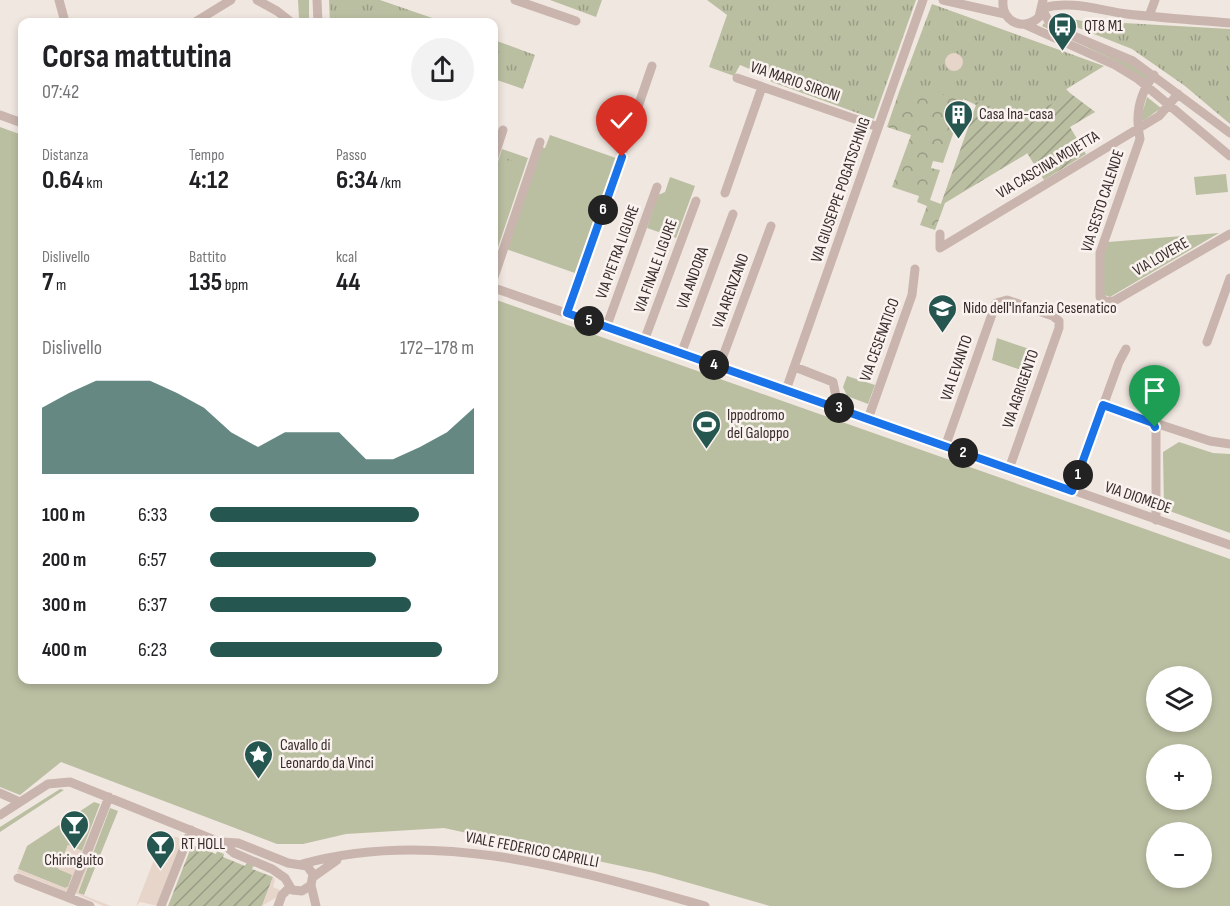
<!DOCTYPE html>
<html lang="it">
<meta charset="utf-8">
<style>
body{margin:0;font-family:"Sofia Sans Condensed",sans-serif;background:#f2f2f2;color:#202124;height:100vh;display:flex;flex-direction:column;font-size:22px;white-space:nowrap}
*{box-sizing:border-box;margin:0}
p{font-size:20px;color:#757577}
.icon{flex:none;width:33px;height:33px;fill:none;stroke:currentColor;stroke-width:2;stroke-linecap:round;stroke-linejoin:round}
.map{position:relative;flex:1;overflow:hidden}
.side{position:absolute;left:18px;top:18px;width:480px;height:666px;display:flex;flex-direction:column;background:#fff;border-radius:12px;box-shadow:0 3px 9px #0003}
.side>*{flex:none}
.controls{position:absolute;left:1146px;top:666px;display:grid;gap:12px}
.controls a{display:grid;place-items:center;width:66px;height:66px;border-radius:50%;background:#fff;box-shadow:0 3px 9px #0003;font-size:30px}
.pin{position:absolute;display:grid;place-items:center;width:51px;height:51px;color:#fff;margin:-62px -26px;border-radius:50% 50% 50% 0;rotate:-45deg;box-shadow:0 0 6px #0007}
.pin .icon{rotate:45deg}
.km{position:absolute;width:30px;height:30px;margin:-15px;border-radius:50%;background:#222;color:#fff;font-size:16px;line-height:30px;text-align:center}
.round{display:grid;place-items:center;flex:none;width:63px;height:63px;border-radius:32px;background:#f2f2f2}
.overview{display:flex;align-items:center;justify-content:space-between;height:102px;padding:0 24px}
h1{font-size:33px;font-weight:700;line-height:45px}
.figures{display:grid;grid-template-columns:repeat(3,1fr);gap:9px;height:102px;padding:6px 24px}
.figures div{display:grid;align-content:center}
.figures b{font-size:26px;font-weight:700}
.figures small{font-size:16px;font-weight:400}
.figures p{font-size:16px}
.chart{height:168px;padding:12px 24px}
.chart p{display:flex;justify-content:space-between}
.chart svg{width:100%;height:108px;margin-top:6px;fill:#255650;opacity:.7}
ul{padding:0 24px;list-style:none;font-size:20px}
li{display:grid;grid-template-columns:96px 72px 1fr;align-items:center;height:45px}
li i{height:15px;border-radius:8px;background:#255650}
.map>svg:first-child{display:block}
</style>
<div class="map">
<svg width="1230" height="906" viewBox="0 0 1230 906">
<defs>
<pattern id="forest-crowns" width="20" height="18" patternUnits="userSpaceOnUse" patternTransform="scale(1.5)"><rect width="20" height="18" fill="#bbbfa2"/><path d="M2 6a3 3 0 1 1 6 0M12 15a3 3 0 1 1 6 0" fill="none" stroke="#999c84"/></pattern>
<pattern id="park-tufts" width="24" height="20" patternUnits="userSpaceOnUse" patternTransform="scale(1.5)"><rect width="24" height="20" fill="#bbbfa2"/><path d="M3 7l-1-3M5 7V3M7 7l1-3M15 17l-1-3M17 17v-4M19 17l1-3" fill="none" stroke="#999c84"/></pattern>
<pattern id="garden-furrows" width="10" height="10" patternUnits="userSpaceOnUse" patternTransform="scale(1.5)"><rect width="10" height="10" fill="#bbbfa2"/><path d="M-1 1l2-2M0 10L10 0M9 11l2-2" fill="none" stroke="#999c84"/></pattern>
</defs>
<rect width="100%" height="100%" fill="#f1e7e1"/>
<path fill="#bbbfa2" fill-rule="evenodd" d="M298,0H309V22L299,18Z
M1044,23L1048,27L1120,57L1148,76L1145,80L1116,61L1042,26Z
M1147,97L1161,108L1143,121L1141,117Z
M0,127L22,135V680H494V299L1230,559V906H770L654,873L444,828L346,834L303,844H277L61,762L20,795L0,787ZM1156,676H1202V722H1156ZM1156,754H1202V800H1156ZM1156,832H1202V878H1156Z
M550,135L616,158L575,273L506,249L541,147L545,148Z
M502,149L528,158L494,259V174Z
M1226,174L1228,192L1196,195L1194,177Z
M670,177L695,186L676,238L647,228L658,195L665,192Z
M1219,233L1110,297L1104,295L1103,257L1108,242Z
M997,338L1038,352L1030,373L992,360Z
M847,376L875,385L868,404L847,396L843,387Z
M1179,442L1213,453L1230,454V533L1164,509L1163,452Z
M60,789L64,790L0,832V827Z
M94,802L100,804L82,851L68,845L59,868L73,875L68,887L65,888L18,869L27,846Z
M110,808L118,811L84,895L78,893Z"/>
<path fill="url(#forest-crowns)" d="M1100,68L1065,90L1095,112L1050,131L963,99L962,107L952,103L950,110L960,114L943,163L933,161L931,168L940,170L930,200L941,204L951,176L1028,153L945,203L935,230L920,225L927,206L917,202L919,196L892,187L911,135L887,127L899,92Z"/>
<path fill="url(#park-tufts)" d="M329,0H380L444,22H330Z
M550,0H602L596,17Z
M707,0H916L874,119L772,82L764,75L740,65L734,76L709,67L727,15Z
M932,4L1104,66L1066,89L1070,93C1028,123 1009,109 965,99C944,93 921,94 899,92Z
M1063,17L1121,29L1124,23L1230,29V124L1185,86L1132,49L1061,21Z
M494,40L535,55L523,89L494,79Z
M503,157L523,165L519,175L499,167Z"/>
<path fill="url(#garden-furrows)" d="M1070,93L1095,112L1070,127L1086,154L1044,180L1027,153L941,204L976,105L962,98C1006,111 1029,122 1070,93Z
M192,845L216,854L217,851L224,854L223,857L245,866L247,863L254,865L252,869L273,877L262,906H168Z"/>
<path fill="#e7d5ca" d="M945 62a9 9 0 1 1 18 0a9 9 0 1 1-18 0Z
M100,804L67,892L17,872L18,869L65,888L68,887L72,875L58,869L68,845L82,851Z
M109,808L78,893L111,906H103L75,893Z
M164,834L184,839L158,906L140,902L136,906Z
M273,877L275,880L273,887L280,890L277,897L262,906Z"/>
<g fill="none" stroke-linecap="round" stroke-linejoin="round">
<path stroke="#c9b5ae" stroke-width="9" d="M59,0L65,22
M257,0L277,11L291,22
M317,0L318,22
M515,0L576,21
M943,0L1005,14
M1003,0C1001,22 1024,32 1039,17L1043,0
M1043,8C1071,0 1098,10 1127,14C1161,18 1196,20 1230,23
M1043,11L1052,27L1133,61L1230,133
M1149,16L1155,0
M195,22L231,0
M1026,25L1115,65L1138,79L1230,156
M1154,75C1139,94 1135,116 1140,139L1100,253V297L1106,302L1114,301L1230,234
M737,78L878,127
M0,115L22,123
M494,157L503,130
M725,193L762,87
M940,234V248L1159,116L1178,94
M494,277L540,142
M494,288L1230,545
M567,313L652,66
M606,328L657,187
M644,341L696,201
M1207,342L1230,278
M681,354L733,214
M719,367L771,226
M795,367L833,382L836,396L833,406
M786,390L923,0
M1103,406L1210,441L1230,444
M868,419L912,295L915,269
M1153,423L1156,431V520
M945,447L996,303L1007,300L1053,316L1059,321V328L1009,469
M1072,491L1119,362L1126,349
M0,793L20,802
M0,815L48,784L70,782L222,843L234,853L272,869L285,878L292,890L302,891L311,885
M222,842L238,843L288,863L307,866L313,874L311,885L316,906
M302,864C436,827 575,870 705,906
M313,877L337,860
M18,878L90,906
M69,898L109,797
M161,906L191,830
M278,906L282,895L289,888"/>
</g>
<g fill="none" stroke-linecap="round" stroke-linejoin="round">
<defs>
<path id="route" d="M622,157L567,313L1072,491L1103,405L1153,423L1155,427"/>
</defs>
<use href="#route" stroke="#fff" stroke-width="12"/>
<use href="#route" stroke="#1a73e8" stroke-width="8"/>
</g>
<defs>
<symbol id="bus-pin" viewBox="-11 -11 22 30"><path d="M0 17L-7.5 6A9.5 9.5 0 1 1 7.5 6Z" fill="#255650" stroke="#f9f2ee"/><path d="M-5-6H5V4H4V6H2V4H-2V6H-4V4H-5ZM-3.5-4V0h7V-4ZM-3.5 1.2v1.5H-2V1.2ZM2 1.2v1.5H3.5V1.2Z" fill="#fff"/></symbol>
<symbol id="building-pin" viewBox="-11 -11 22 30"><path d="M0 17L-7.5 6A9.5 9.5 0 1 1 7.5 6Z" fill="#255650" stroke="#f9f2ee"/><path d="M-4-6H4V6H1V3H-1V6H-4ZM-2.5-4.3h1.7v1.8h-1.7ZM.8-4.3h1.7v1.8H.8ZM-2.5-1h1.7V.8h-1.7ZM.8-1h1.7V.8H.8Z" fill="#fff"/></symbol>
<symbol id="school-pin" viewBox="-11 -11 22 30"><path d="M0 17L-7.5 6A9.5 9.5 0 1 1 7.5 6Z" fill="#255650" stroke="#f9f2ee"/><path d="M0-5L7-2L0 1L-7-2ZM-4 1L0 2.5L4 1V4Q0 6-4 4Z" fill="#fff"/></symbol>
<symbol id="stadium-pin" viewBox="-11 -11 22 30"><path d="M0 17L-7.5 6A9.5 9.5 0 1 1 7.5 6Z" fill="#255650" stroke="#f9f2ee"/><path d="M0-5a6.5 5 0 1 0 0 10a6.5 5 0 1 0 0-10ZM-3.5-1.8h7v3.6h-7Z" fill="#fff"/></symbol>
<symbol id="sight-pin" viewBox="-11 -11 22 30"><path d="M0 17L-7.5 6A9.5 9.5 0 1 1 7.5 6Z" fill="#255650" stroke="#f9f2ee"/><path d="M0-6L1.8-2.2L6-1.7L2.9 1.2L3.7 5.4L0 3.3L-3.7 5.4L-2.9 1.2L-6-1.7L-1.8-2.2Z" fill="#fff"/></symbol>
<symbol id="bar-pin" viewBox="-11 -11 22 30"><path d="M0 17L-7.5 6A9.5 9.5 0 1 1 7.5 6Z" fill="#255650" stroke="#f9f2ee"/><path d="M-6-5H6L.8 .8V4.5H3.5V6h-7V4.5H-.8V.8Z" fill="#fff"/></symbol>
</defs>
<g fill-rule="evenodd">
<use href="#bus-pin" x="1046" y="10" width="33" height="45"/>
<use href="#building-pin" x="942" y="98" width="33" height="45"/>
<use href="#school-pin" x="926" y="292" width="33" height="45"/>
<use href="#stadium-pin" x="690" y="408" width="33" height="45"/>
<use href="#sight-pin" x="242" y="738" width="33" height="45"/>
<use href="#bar-pin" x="58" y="808" width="33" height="45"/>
<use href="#bar-pin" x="144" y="828" width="33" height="45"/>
</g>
<g text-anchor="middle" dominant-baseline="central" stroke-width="5" stroke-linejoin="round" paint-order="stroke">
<g font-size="16" fill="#382d2c" stroke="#f9f2ee" text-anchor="start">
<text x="1084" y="26">QT8 M1</text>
<text x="979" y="114">Casa Ina-casa</text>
<text x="963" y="308">Nido dell'Infanzia Cesenatico</text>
<text x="727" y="415">Ippodromo<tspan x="727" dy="18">del Galoppo</tspan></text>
<text x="280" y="745">Cavallo di<tspan x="280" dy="18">Leonardo da Vinci</tspan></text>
<text x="181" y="844">RT HOLL</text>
<text x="74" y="860" text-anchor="middle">Chiringuito</text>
</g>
<g font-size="16" fill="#382d2c" stroke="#f9f2ee">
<text transform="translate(795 82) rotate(19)">VIA MARIO SIRONI</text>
<text transform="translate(1048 165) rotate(-31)">VIA CASCINA MOJETTA</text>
<text transform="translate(841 190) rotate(-71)">VIA GIUSEPPE POGATSCHNIG</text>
<text transform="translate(1103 201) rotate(-72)">VIA SESTO CALENDE</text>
<text transform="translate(618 252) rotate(-70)">VIA PIETRA LIGURE</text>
<text transform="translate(1161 257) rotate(-30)">VIA LOVERE</text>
<text transform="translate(656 266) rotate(-70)">VIA FINALE LIGURE</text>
<text transform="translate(693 278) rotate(-70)">VIA ANDORA</text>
<text transform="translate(731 291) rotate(-70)">VIA ARENZANO</text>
<text transform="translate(880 340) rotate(-70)">VIA CESENATICO</text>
<text transform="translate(957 368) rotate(-71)">VIA LEVANTO</text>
<text transform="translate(1021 389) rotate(-71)">VIA AGRIGENTO</text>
<text transform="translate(1138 498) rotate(19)">VIA DIOMEDE</text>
<text transform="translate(532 850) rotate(11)">VIALE FEDERICO CAPRILLI</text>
</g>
</g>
</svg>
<div class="controls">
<a><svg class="icon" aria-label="layers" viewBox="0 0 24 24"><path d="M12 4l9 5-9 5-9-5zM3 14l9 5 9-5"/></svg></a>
<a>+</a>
<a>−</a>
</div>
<div class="pin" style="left:1155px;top:427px;background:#1e9e55"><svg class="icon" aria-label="arrive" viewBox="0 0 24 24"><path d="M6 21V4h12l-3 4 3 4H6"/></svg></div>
<div class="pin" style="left:622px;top:157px;background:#d93025"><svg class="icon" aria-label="check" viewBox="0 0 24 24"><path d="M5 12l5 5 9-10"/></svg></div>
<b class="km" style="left:1078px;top:475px">1</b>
<b class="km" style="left:963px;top:453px">2</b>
<b class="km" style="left:839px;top:408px">3</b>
<b class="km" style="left:714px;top:365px">4</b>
<b class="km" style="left:589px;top:321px">5</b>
<b class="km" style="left:603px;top:210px">6</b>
<section class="side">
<div class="overview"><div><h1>Corsa mattutina</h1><p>07:42</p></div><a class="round"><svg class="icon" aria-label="share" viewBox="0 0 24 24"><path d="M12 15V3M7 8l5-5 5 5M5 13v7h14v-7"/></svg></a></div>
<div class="figures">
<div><p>Distanza</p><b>0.64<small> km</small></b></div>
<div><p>Tempo</p><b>4:12</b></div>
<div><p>Passo</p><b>6:34<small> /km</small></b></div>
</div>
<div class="figures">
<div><p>Dislivello</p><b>7<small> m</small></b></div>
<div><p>Battito</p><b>135<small> bpm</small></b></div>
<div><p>kcal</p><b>44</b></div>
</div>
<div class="chart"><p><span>Dislivello</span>172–178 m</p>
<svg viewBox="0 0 160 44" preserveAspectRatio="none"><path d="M0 44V17L10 11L20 6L30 6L40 6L50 11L60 17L70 27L80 33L90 27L100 27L110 27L120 38L130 38L140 33L150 27L160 17V44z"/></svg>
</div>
<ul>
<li><b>100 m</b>6:33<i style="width:79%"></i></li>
<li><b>200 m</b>6:57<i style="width:63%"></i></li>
<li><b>300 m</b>6:37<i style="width:76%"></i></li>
<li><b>400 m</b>6:23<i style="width:88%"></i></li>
</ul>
</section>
</div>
